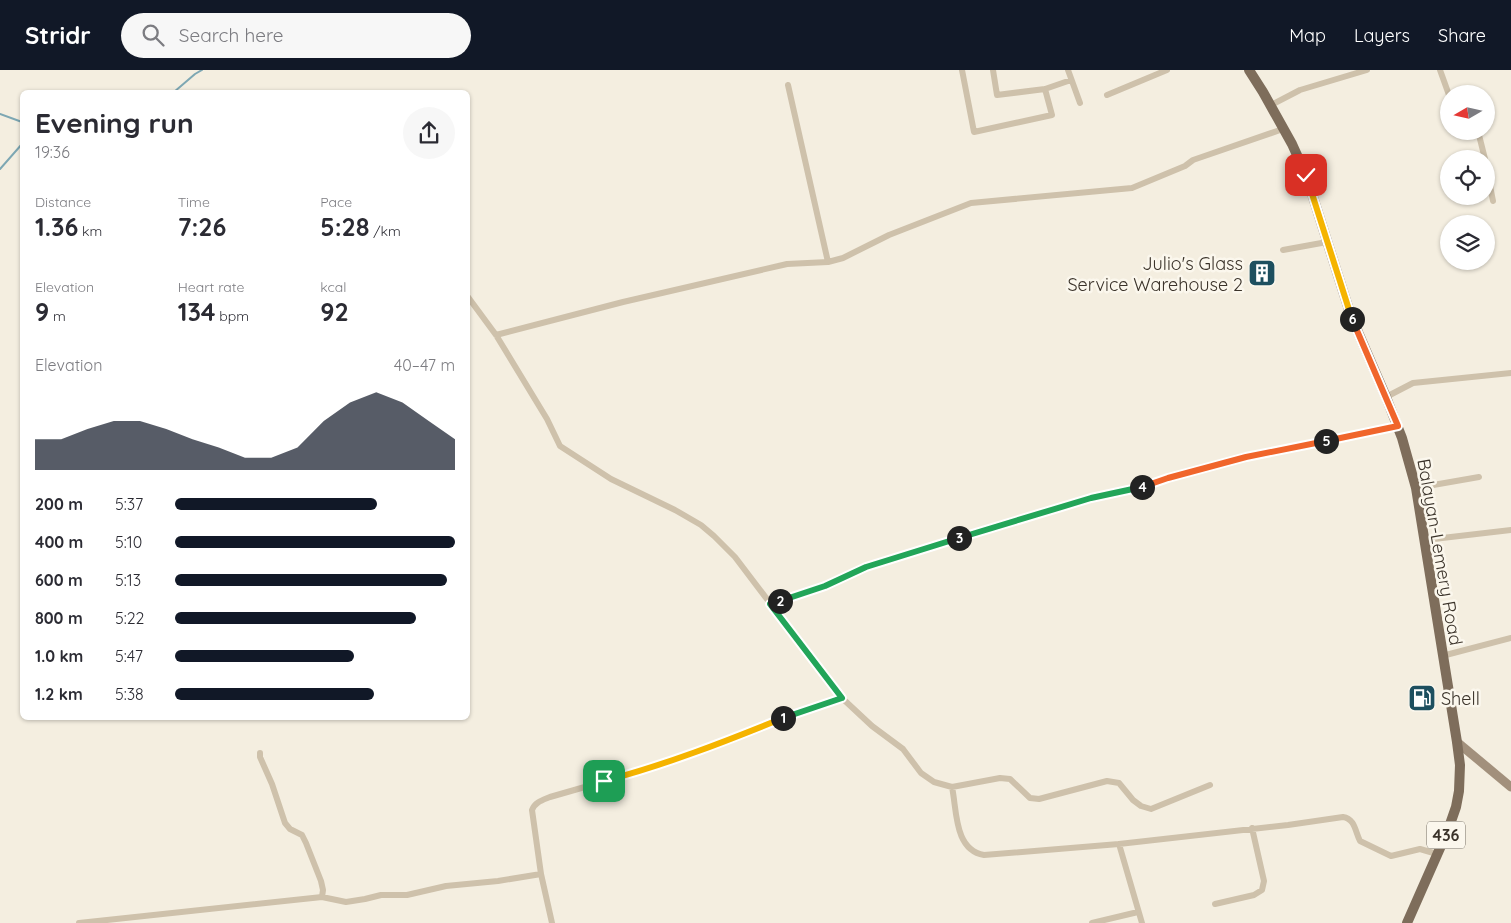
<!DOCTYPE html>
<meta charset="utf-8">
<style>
body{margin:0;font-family:Quicksand,sans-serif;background:#f7f7f7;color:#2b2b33;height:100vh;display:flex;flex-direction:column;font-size:19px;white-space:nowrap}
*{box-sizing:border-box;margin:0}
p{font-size:16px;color:#7c7c81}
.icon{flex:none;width:28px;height:28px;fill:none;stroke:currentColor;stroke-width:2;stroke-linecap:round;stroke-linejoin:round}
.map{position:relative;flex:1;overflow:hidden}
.side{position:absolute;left:20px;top:20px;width:450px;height:630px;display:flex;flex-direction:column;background:#fff;border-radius:8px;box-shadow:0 1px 4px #0004}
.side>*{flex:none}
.needle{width:32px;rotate:261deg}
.controls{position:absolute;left:1440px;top:15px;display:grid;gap:10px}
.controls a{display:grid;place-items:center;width:55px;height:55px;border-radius:50%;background:#fff;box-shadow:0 1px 4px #0004;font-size:25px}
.pin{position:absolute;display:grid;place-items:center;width:42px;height:42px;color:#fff;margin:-21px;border-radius:10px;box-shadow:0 2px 8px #0006}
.km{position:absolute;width:25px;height:25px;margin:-12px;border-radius:50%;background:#222;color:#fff;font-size:14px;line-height:25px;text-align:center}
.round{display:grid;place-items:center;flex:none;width:52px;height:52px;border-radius:26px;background:#f7f7f7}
.overview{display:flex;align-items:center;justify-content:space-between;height:85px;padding:0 15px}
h1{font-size:28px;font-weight:800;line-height:38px}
.stats{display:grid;grid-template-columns:repeat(3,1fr);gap:8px;height:85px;padding:5px 15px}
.stats div{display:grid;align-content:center}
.stats b{font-size:25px;font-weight:800}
.stats small{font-size:14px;font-weight:400}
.stats p{font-size:14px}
.chart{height:140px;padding:10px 15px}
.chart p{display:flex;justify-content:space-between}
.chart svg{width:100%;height:90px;margin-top:5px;fill:#111827;opacity:.7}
ul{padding:0 15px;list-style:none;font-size:16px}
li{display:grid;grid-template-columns:80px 60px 1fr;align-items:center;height:38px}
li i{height:12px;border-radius:6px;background:#111827}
header{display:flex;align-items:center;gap:30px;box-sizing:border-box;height:70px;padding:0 25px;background:#111827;color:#fff}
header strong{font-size:24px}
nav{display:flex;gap:28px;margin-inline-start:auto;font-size:18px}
.search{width:350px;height:45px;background:#f7f7f7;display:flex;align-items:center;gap:12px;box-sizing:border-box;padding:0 18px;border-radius:28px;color:#7c7c81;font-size:19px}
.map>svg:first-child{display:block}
</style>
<header>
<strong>Stridr</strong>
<div class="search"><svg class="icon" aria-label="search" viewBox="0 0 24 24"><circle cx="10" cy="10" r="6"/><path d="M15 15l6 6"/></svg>Search here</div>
<nav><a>Map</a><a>Layers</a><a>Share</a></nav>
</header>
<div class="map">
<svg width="1511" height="853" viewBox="0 0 1511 853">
<rect width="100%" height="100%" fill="#f4eee0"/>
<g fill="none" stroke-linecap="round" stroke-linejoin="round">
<path stroke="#7da7b3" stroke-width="2" d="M174,22L195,4L202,0
M0,44L22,52
M0,99L22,74"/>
<path stroke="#cec1ab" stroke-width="6" d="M962,0L974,62L1052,45L1045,19
M993,0L997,25L1045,19L1071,10
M1068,0L1080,33
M1440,0L1449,25
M788,15L828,192
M1107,25L1167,0
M1271,35L1300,20L1367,0
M1478,61L1485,89
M1486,95L1493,131
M1283,180L1327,172
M468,227L496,265L547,349L560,376L611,409L675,440L701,455L714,466L735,487L842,628L872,656L903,679L921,703L934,712L952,717L1000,708L1010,709L1030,728L1039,729L1107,711L1119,713L1133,730L1141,736L1151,739L1210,715
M496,265L623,232L787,194L828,192L843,188L889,165L971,133L1132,118L1185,96L1193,90L1283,59
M1386,327L1413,313L1511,303
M1416,418L1479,407
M1425,470L1511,460
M770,534L825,516L866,497L1091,428L1130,420L1168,408L1246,387L1398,356
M1442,586L1511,568
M260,683V687L272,714L285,753L290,759L302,765L306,773L321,811L323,820L322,827
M952,717C957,740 954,780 984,785L1119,774L1288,755L1343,747C1355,749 1355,761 1360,771L1391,786L1420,779L1437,784
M1119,774L1142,853
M1215,834L1254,825L1262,820L1264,811L1252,758
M79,853L322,827L346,832L365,829L381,825H407L446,816L498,811L541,804
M552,853L541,804L532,740C535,732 543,730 550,727L630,704L681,687L842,628
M1092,853L1138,842"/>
<path stroke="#a2907c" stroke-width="9" d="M1457,672L1511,717"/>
<path stroke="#7e6d5b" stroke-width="10" d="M1249,0L1263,22L1292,74L1306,105L1351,246L1386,327L1402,368L1416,418L1457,672L1460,695L1459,721L1456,737L1448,760L1407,853"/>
</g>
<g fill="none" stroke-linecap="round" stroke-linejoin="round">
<defs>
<path id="split-1" d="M604,711C665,695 724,672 783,648"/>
<path id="split-2" d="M780,531L770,534L842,628L783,648"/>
<path id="split-3" d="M780,531L825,516L866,497L959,468"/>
<path id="split-4" d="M959,468L1091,428L1142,417"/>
<path id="split-5" d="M1142,417L1168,408L1246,387L1326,371"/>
<path id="split-6" d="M1326,371L1398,356L1352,249"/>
<path id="split-7" d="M1306,105L1352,249"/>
</defs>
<use href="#split-1" stroke="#fff" stroke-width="10"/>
<use href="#split-2" stroke="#fff" stroke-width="10"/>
<use href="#split-3" stroke="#fff" stroke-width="10"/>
<use href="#split-4" stroke="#fff" stroke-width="10"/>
<use href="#split-5" stroke="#fff" stroke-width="10"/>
<use href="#split-6" stroke="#fff" stroke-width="10"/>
<use href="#split-7" stroke="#fff" stroke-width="10"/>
<use href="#split-1" stroke="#f5b400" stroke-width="6"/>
<use href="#split-2" stroke="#22a559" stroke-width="6"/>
<use href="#split-3" stroke="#22a559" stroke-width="6"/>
<use href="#split-4" stroke="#22a559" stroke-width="6"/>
<use href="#split-5" stroke="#f0652b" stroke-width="6"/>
<use href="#split-6" stroke="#f0652b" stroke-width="6"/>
<use href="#split-7" stroke="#f5b400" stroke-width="6"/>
</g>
<defs>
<symbol id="building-square" viewBox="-11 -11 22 22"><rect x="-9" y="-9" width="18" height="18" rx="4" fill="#1d4f5f" stroke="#fbf7ed"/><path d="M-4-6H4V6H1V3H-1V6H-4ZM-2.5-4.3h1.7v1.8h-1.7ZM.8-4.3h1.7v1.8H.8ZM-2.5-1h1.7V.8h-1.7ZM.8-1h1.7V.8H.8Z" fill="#fff"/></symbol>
<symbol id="fuel-square" viewBox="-11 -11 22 22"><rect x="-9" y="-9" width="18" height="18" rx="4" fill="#1d4f5f" stroke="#fbf7ed"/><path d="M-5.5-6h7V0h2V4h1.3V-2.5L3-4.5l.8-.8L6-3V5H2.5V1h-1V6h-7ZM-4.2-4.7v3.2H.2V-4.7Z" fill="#fff"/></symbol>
</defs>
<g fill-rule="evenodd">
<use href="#building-square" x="1246" y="187" width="32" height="32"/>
<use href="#fuel-square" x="1406" y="612" width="32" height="32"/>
</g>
<g text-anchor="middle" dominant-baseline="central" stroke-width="5" stroke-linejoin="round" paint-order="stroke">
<rect fill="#fbf7ed" stroke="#756e64" stroke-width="1" x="1427" y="751.5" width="38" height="27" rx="4"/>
<g font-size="16" font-weight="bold" fill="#3b332a">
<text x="1446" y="765">436</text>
</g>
<g font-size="18" fill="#3b332a" stroke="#fbf7ed" text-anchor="end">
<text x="1243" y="193">Julio's Glass<tspan x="1243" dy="21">Service Warehouse 2</tspan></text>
<text x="1441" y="628" text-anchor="start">Shell</text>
</g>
<g font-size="18" fill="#3b332a" stroke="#fbf7ed">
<text transform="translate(1440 482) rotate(80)">Balayan-Lemery Road</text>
</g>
</g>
</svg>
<div class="controls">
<a><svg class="needle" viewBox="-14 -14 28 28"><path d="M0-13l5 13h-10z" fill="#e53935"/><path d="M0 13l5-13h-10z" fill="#7c7c81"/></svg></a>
<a><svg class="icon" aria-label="locate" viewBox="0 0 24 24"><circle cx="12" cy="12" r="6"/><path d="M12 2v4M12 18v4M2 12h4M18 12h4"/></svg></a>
<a><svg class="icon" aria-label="layers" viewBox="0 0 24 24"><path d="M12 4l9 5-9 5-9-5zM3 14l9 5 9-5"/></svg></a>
</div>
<div class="pin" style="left:604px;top:711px;background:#1e9e55"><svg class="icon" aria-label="arrive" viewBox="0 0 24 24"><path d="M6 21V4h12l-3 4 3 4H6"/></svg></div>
<div class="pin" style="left:1306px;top:105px;background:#d93025"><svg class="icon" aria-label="check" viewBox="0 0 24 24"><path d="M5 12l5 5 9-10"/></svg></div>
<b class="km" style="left:783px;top:648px">1</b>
<b class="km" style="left:780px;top:531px">2</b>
<b class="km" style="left:959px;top:468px">3</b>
<b class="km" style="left:1142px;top:417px">4</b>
<b class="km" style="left:1326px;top:371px">5</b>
<b class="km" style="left:1352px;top:249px">6</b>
<section class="side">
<div class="overview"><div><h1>Evening run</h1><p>19:36</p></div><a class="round"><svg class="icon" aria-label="share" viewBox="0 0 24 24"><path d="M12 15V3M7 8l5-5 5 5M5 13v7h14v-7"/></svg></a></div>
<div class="stats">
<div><p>Distance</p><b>1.36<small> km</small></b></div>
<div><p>Time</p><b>7:26</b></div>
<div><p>Pace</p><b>5:28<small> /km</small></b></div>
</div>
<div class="stats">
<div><p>Elevation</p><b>9<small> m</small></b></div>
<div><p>Heart rate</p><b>134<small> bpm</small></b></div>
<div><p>kcal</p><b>92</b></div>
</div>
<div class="chart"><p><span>Elevation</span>40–47 m</p>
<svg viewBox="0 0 160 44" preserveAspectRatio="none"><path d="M0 44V29L10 29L20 24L30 20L40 20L50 24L60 29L70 33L80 38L90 38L100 33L110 20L120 11L130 6L140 11L150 20L160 29V44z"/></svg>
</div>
<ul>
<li><b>200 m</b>5:37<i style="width:72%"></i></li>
<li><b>400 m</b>5:10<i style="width:100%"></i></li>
<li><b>600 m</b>5:13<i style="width:97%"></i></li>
<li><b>800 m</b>5:22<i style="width:86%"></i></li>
<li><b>1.0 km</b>5:47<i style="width:64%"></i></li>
<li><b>1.2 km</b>5:38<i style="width:71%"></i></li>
</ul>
</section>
</div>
